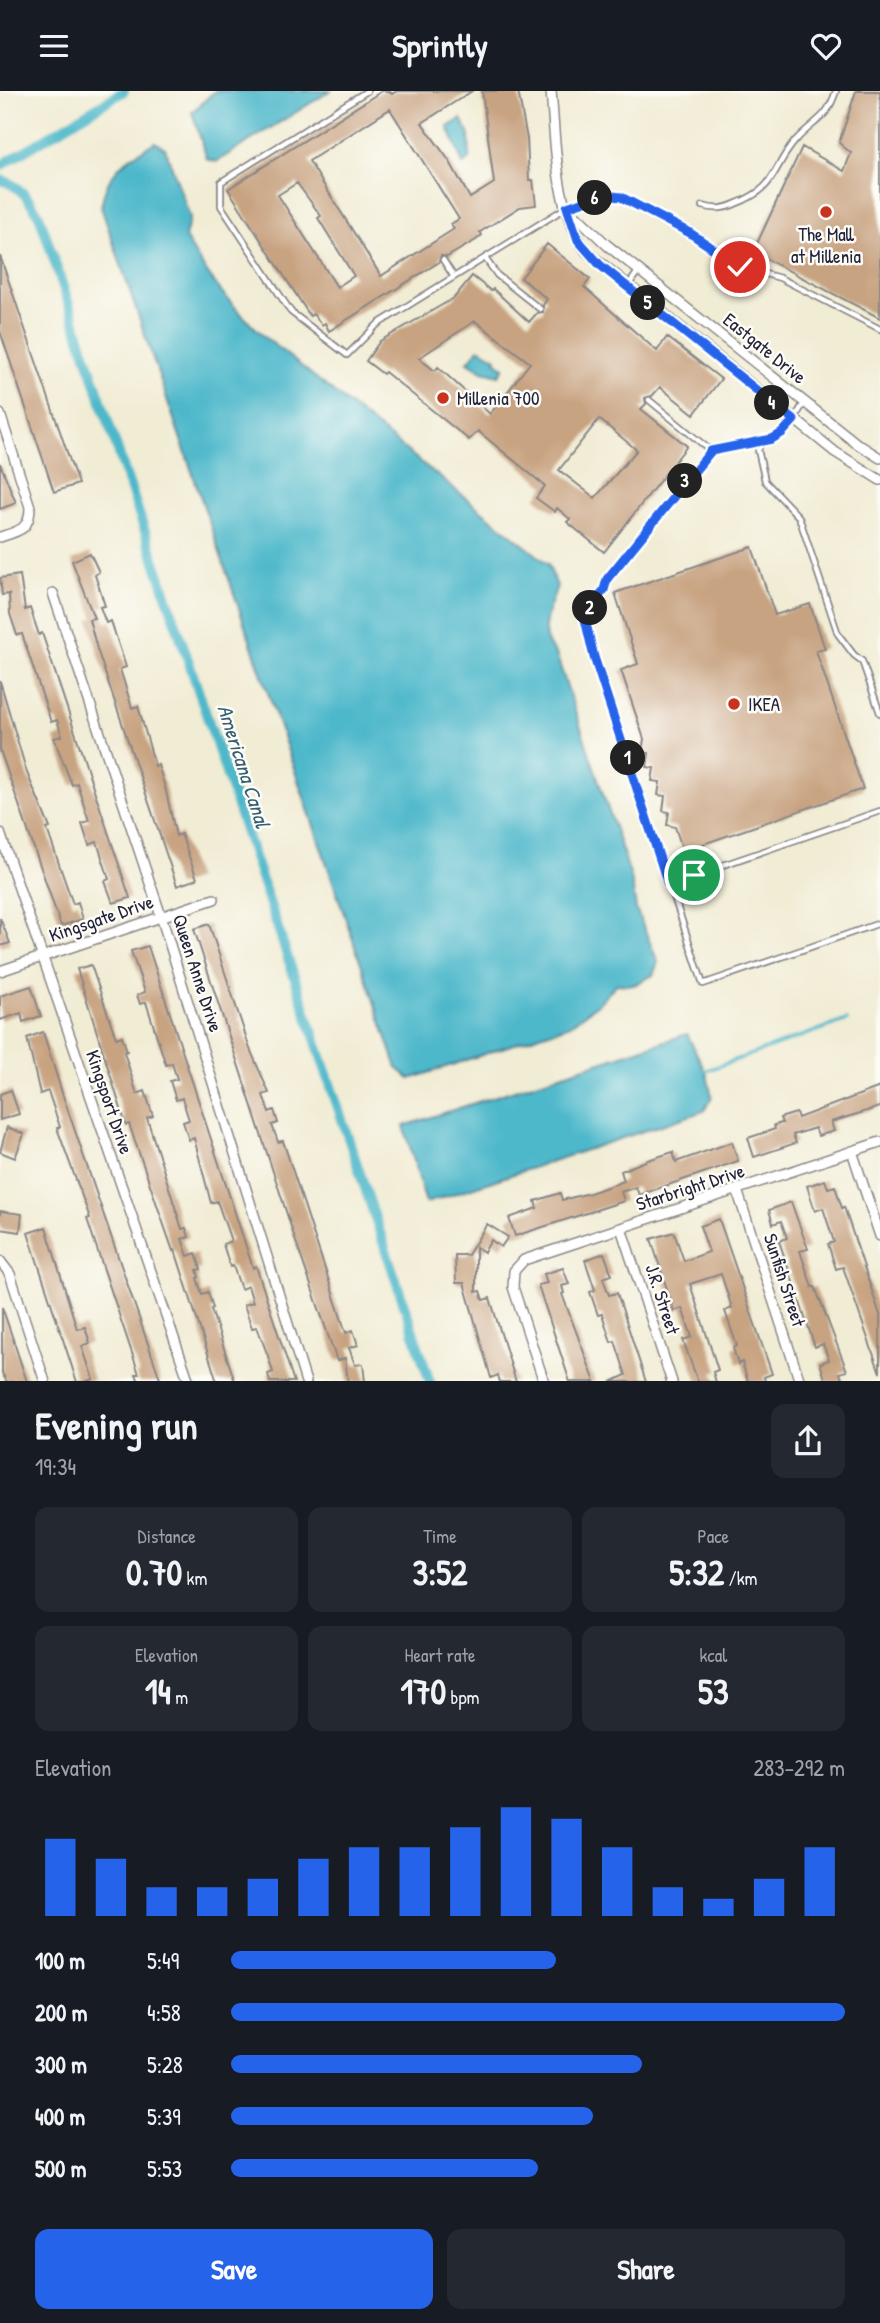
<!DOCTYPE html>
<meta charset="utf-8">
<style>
body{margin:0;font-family:"Patrick Hand",sans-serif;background:#242831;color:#f1f3f6;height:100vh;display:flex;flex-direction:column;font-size:26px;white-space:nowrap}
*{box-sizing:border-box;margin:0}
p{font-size:23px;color:#9ea1a6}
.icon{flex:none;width:38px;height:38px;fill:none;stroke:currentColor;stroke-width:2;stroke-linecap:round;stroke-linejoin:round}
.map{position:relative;height:1290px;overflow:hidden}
.panel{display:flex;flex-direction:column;background:#171b24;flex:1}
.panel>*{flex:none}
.pin{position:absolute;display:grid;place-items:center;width:60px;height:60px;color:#fff;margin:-30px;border:4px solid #fff;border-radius:50%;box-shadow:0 2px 7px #0007}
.km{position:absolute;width:35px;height:35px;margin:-18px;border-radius:50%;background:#222;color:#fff;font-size:19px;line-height:35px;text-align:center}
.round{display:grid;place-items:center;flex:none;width:74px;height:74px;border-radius:14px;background:#242831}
.headline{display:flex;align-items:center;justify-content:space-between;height:119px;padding:0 35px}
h1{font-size:38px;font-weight:800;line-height:52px}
.metrics{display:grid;grid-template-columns:repeat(3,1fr);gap:10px;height:119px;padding:7px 35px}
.metrics div{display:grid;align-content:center;border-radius:14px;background:#242831;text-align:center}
.metrics b{font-size:35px;font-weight:800}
.metrics small{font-size:19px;font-weight:400}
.metrics p{font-size:19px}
.chart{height:196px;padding:14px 35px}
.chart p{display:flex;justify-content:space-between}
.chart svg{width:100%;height:126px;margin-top:7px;stroke:#2563eb;stroke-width:6}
.action{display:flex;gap:14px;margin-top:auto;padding:14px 35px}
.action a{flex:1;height:80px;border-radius:14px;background:#2563eb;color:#fff;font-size:28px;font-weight:800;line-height:80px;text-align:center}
.action a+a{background:#242831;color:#f1f3f6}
ul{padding:0 35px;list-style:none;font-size:23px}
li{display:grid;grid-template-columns:112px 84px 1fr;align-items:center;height:52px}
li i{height:18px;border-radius:9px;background:#2563eb}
header{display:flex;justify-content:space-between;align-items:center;height:91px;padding:0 35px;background:#171b24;font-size:32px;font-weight:800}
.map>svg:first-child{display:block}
</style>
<header><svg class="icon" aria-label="menu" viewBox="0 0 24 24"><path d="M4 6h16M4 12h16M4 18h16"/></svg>Sprintly<svg class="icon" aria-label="heart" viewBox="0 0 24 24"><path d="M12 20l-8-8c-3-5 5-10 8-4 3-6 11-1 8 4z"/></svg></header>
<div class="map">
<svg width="880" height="1291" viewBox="0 0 880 1291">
<rect width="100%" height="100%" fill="#fdfcf7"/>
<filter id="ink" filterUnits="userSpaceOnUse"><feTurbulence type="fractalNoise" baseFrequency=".0143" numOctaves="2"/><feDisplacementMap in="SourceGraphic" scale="14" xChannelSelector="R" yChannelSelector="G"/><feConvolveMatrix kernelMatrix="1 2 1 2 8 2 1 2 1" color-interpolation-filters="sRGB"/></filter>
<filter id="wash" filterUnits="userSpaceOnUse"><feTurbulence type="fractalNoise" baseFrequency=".00686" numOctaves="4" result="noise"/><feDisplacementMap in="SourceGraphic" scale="28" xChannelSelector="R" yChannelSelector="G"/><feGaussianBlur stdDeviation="1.57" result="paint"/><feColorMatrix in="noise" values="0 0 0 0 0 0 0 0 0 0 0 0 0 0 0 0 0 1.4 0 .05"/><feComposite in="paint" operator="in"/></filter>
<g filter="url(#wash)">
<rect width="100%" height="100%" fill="#f1ecd4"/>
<path fill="#4db8ca" stroke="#386d82" stroke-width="2" d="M215,0H330L216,71L207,68L192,21Z
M461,28L469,43L470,68L463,73L448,36Z
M155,51L165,57L190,126L185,146C208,188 231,215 266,247L548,473L557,495C549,520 535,543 556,563L631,786L636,818L658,871L653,884L634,894L616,893L599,912L570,934L410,988L397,977L101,116C107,79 124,70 155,51Z
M479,257L496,267L495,270L504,277L499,284L483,280L468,271Z
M687,943L707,984L712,1006L704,1020L426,1112L404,1035Z"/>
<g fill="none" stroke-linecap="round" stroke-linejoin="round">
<path stroke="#4db8ca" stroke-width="3.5" d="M705,980L847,929"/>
<path stroke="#4db8ca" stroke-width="10" d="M0,75L124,0
M0,89C19,93 29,108 39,124L430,1291"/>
</g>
<g id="blocks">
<path fill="#c8a381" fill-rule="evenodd" d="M382,0H389L392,3L397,0H472L422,32L450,71L470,107L494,92L482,0H518L527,48L529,89H533L536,114L520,116L480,141L482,144L476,149L447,166L441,165L439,171L329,240L325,232L322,234L313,223L310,225L228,98ZM390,18L459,128L451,133L454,138L381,185L309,70ZM297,92L321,125L318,127L354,185L337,196L278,104Z
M856,0H880V227L753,161L802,56L844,80L851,62L839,52Z
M547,153L590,188L584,196L657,260L667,246L721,288L694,323L660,296L652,305L645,307L646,313L641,318L687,355L604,461L567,431L570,428L557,417L555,421L536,407L545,395L478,340L469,349L385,281L383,283L366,270L380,250L454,207L472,185L491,200L493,198L529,231L537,222L543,221V214L547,208L521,187ZM475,230L530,272L490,323L438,276L435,280L419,267ZM599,328L637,359L595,407L559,379Z
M0,165L78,393L54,401L0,240Z
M0,372L16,412L0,418Z
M752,456L775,524L810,513L825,558L816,560L863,698L683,760L675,736L667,734L669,721L663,720L665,705L658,704L660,691L652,690L654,677L647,676L649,662L642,661L644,648L621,579L638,573L615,502Z
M90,462L99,481L95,484L105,515L100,516L106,532L111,530L126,576L120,578L132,617L138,615L155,675L158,674L165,696L176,745L181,743L197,788L177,795L97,558L89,528L94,527L72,470Z
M20,484L25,519L30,517L39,544L42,542L130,807L113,812L105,790L109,788L97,751L89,754L82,732L89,730L77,692L72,694L54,647L62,645L57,629L51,631L22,543L17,544L10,523L9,503L2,504L0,487Z
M0,590L27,682L50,737L47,738L59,773L73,813L78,811L83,828L61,835L0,659Z
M0,827L10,852L0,855Z
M209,833L250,958L269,1002L263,1004L269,1021L274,1019L278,1032L272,1034L278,1051L283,1050L346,1242L353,1239L358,1254L349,1257L355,1274L363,1273L365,1291H348L345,1267L337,1270L296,1151L194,838Z
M148,855L253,1177L256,1175L294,1291H270L268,1283L273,1281L268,1265L257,1236L252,1237L244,1214L253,1211L248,1195L241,1198L233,1175L230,1176L223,1153L231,1150L217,1110L211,1112L194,1047L189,1049L183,1031L189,1029L182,1007L176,1009L170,990L177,988L172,972L166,974L146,911L140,913L137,904L145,901L131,860Z
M91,874L116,947L122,945L127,960L124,961L137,1003L145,1000L153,1025L147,1027L182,1138L186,1137L189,1146L182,1148L188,1165L196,1162L201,1178L197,1179L199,1186L197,1187L202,1203L208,1201L213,1217L211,1218L235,1291H217L175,1159L173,1160L129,1033L126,1034L77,878Z
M31,895L41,925L23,931L21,922L0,929V905Z
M43,941L62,1002L161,1291H139L136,1283H139L87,1128L90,1127L57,1037L60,1036L48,1000L40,1003L27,947Z
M880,996V1016L831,1031L834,1040L818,1045L815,1037L793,1044L796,1052L754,1066L748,1047L775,1038L774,1034L782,1032L780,1027L796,1022L798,1027Z
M11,999L19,1023L0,1029V1003Z
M7,1036L24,1043L15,1067L0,1061Z
M732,1051L738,1070L639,1104L636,1096L621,1101L624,1110L515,1145L509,1127L537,1117L535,1110L560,1102L562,1109L590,1102L624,1090L621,1080L648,1069L673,1061L676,1071Z
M825,1089L828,1097L835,1095L842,1117L844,1116L880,1224V1282L843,1176L836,1178L828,1153L834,1151L823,1117L815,1120L807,1095Z
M791,1111L808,1158L800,1160L812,1196H815L847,1280L840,1282L843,1291H826L820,1272L829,1269L823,1253L815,1256L779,1150L787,1147L781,1130L773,1133L769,1119Z
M0,1120L22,1123L20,1141L0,1138Z
M719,1128L772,1283L764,1286L765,1291H748L742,1271L738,1273L733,1257L737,1255L725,1220L732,1217L721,1183L690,1193L718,1279L713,1281L716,1291H698L683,1249L692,1246L682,1217L674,1220L651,1148L674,1141L684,1170L709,1161L700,1135Z
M487,1133L508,1146L501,1156L491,1149L484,1161L476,1156V1201L480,1200L483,1209L490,1207L516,1291H500L498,1284L491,1287L464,1192H456L455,1164H468Z
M46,1136L77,1238L85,1236L90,1252L82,1255L93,1288L85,1291H77L28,1142Z
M604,1162L612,1184L603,1187L609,1204L617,1202L646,1291H611L626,1284L615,1250L611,1251L602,1223L598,1224L590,1201L595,1199L585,1169Z
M563,1177L569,1193L562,1195L564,1202L562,1203L595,1291H570L538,1194L547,1192L544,1183Z
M2,1216L14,1251L27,1291H7L2,1282Z"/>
</g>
</g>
<g filter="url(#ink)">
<use href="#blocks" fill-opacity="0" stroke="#8a8788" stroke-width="2"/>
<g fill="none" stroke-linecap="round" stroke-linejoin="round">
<defs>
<path id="service" d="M367,0L221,91V115L291,221L347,264L378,233L567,116L612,104L674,132L740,176L780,187L880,238
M703,115C715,119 724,118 735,113C780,95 769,80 796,49C814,29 827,29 836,0
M485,167L497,184L540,218
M443,169L454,186
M628,195L639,179
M649,309L711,360
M804,312C798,322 791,335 781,343C759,360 725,347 703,367L607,488L604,499L584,524L594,566L703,893L880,832
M762,350L758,359L765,390L799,426L838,543L854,564L862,570L880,622
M668,793L880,720"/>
<path id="minor" d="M551,0C556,53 554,115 586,160L835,361L880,389
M568,117L607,154L856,352L880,367
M0,323L30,416C30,438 20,440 0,446
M53,502L161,825L306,1291
M0,742L189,1291
M0,880L214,808
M852,1060L880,1145
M737,1099L800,1291
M621,1137L672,1291
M0,1170L10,1183L45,1291
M544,1291L513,1196L514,1180L524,1169L880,1051"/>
</defs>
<use href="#service" stroke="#8a8788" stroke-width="8"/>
<use href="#minor" stroke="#8a8788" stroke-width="12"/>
<use href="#service" stroke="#fff" stroke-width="4.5"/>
<use href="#minor" stroke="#fff" stroke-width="9"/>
</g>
</g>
<g fill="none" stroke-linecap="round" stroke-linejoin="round" filter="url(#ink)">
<defs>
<path id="route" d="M694,784L668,793L594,566L584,524L604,499L607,488L711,360L772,348L782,342L794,329L600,174L578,149L567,116L603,104L621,106L690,142L740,176"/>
</defs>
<use href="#route" stroke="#fff" stroke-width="14"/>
<use href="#route" stroke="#2563eb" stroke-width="9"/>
</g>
<g fill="#c8321e" stroke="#fdfcf7" stroke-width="2.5">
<circle cx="826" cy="121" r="7"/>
<circle cx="443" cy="307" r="7"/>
<circle cx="734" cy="613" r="7"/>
</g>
<g text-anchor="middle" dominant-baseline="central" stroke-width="5" stroke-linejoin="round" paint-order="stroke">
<g font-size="19" fill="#22223b" stroke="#fdfcf7" text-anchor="start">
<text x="826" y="143" text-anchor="middle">The Mall<tspan x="826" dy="22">at Millenia</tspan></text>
<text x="457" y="307">Millenia 700</text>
<text x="748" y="613">IKEA</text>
</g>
<g font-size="19" fill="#22223b" stroke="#fdfcf7">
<text transform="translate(765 257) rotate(39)">Eastgate Drive</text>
<text transform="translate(101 827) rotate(-19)">Kingsgate Drive</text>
<text transform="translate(198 882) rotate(72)">Queen Anne Drive</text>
<text transform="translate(110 1011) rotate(71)">Kingsport Drive</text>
<text transform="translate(690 1096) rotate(-18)">Starbright Drive</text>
<text transform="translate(785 1189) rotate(72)">Sunfish Street</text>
<text transform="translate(663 1208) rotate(72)">J.R. Street</text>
</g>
<g font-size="21" font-style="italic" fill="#335e74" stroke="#fdfcf7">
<text transform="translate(244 675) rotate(72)">Americana Canal</text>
</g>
</g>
</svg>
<div class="pin" style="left:694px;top:784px;background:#1e9e55"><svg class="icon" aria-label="arrive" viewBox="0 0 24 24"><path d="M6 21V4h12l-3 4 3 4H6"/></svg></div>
<div class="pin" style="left:740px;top:176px;background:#d93025"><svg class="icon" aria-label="check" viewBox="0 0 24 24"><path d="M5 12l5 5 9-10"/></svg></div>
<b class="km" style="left:628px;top:667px">1</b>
<b class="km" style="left:590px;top:517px">2</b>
<b class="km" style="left:685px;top:390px">3</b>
<b class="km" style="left:772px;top:312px">4</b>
<b class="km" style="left:648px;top:212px">5</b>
<b class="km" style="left:595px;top:107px">6</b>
</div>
<section class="panel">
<div class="headline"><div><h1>Evening run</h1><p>19:34</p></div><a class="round"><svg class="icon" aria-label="share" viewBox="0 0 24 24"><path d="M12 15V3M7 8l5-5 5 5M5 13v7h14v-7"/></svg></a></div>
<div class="metrics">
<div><p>Distance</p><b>0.70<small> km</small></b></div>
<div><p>Time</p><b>3:52</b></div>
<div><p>Pace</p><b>5:32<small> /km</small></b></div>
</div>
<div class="metrics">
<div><p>Elevation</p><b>14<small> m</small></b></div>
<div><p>Heart rate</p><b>170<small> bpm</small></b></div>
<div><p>kcal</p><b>53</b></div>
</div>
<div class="chart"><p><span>Elevation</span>283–292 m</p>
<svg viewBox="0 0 160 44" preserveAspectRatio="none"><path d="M5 44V17M15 44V24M25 44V34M35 44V34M45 44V31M55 44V24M65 44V20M75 44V20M85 44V13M95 44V6M105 44V10M115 44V20M125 44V34M135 44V38M145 44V31M155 44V20"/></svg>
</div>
<ul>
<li><b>100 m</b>5:49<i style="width:53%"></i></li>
<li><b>200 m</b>4:58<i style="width:100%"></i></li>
<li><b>300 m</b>5:28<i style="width:67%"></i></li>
<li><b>400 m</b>5:39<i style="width:59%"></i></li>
<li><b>500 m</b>5:53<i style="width:50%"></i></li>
</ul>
<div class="action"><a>Save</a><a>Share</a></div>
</section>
